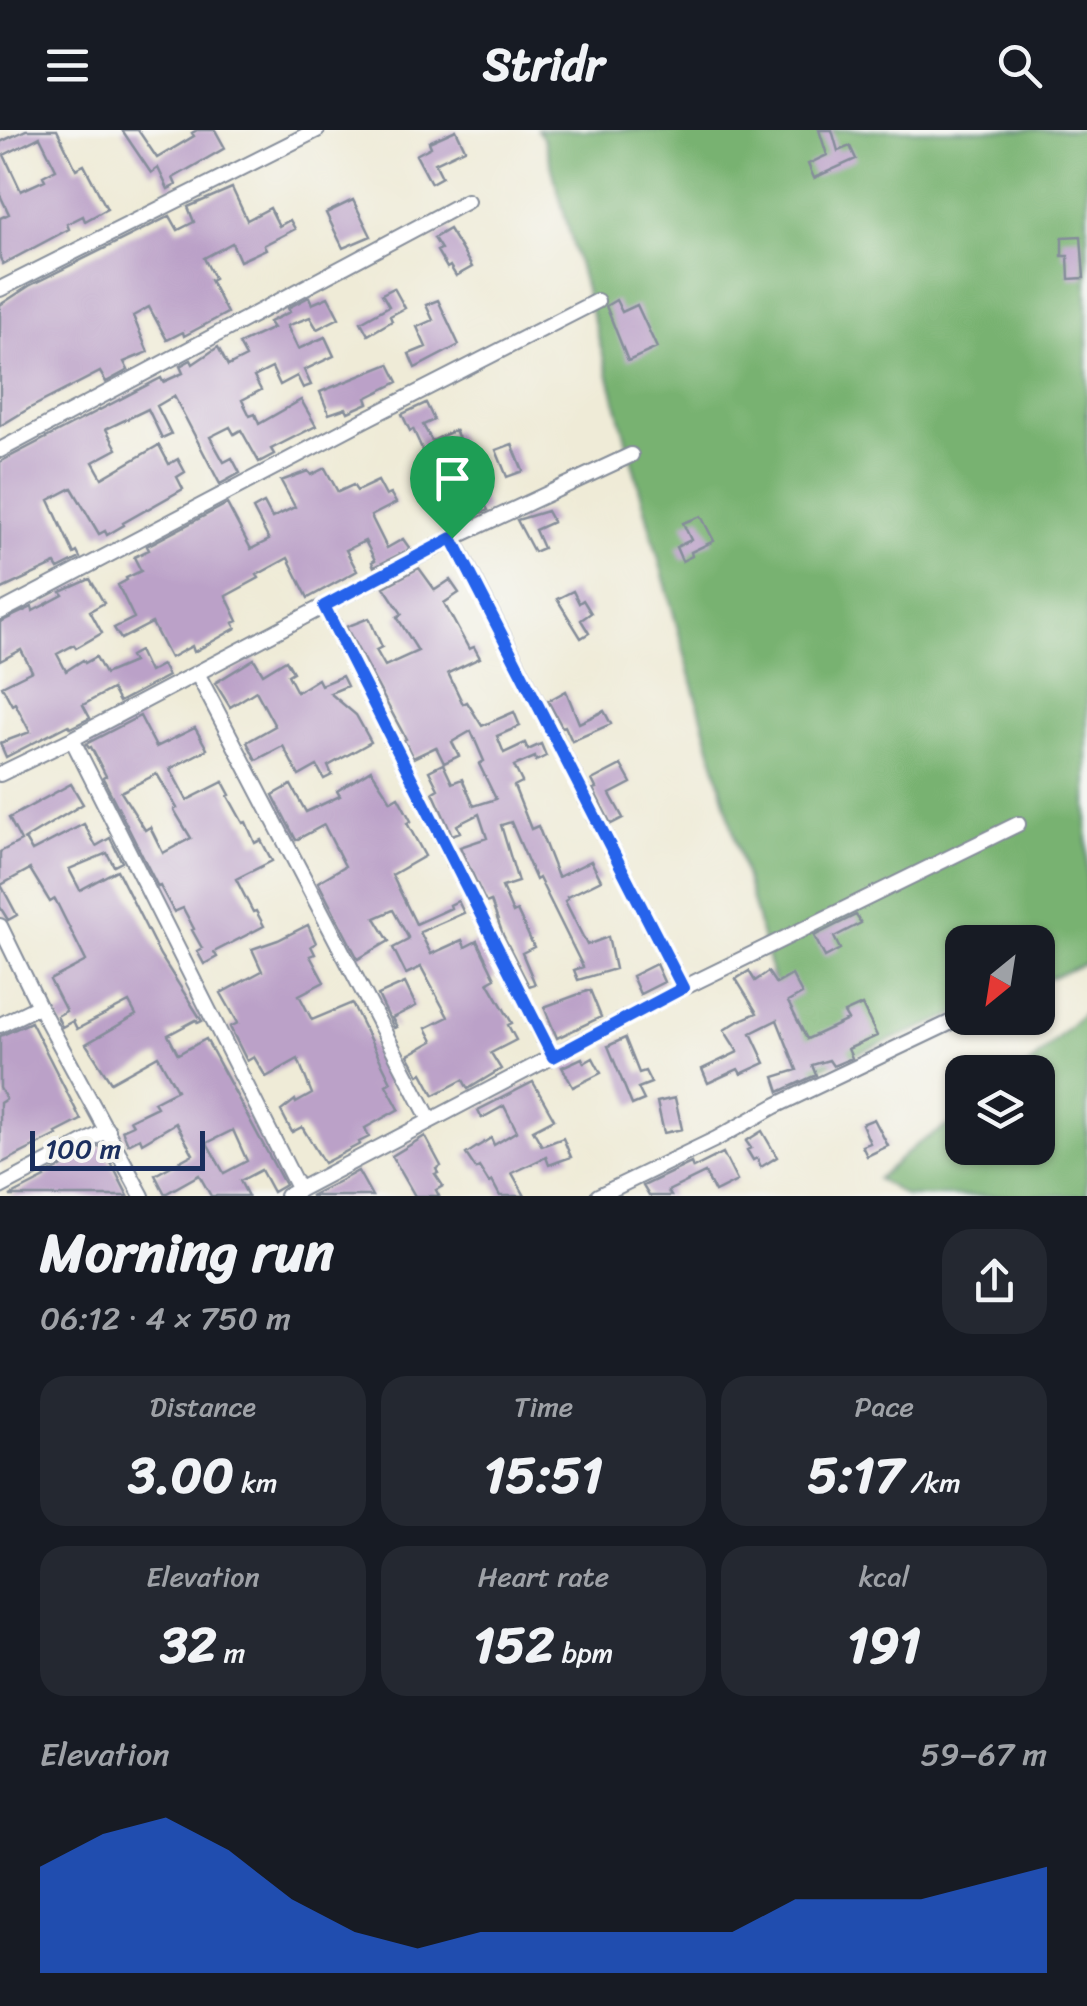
<!DOCTYPE html>
<meta charset="utf-8">
<style>
body{margin:0;font-family:Sriracha,sans-serif;background:#242831;color:#f1f3f6;height:100vh;display:flex;flex-direction:column;font-size:38px;white-space:nowrap}
*{box-sizing:border-box;margin:0}
p{font-size:32px;color:#9ea1a6}
.icon{flex:none;width:55px;height:55px;fill:none;stroke:currentColor;stroke-width:2;stroke-linecap:round;stroke-linejoin:round}
.map{position:relative;height:1066px;overflow:hidden}
.panel{display:flex;flex-direction:column;background:#171b24;flex:1}
.panel>*{flex:none}
.needle{width:65px;rotate:210deg}
.buttons{position:absolute;left:945px;top:795px;display:grid;gap:20px}
.buttons a{display:grid;place-items:center;width:110px;height:110px;border-radius:20px;background:#171b24;box-shadow:0 2px 8px #0004;font-size:50px}
.scale{position:absolute;left:30px;bottom:25px;width:175px;box-sizing:border-box;padding-left:10px;border:5px solid #1b2f5e;border-top:0;font-size:28px;line-height:35px;white-space:nowrap;color:#1b2f5e;-webkit-text-stroke:8px #f6f6f2;paint-order:stroke}
.pin{position:absolute;display:grid;place-items:center;width:85px;height:85px;color:#fff;margin:-102px -42px;border-radius:50% 50% 50% 0;rotate:-45deg;box-shadow:0 0 10px #0007}
.pin .icon{rotate:45deg}
.round{display:grid;place-items:center;flex:none;width:105px;height:105px;border-radius:30px;background:#242831}
.head{display:flex;align-items:center;justify-content:space-between;height:170px;padding:0 40px}
h1{font-size:55px;font-weight:800;line-height:75px}
.metrics{display:grid;grid-template-columns:repeat(3,1fr);gap:15px;height:170px;padding:10px 40px}
.metrics div{display:grid;align-content:center;border-radius:25px;background:#242831;text-align:center}
.metrics b{font-size:50px;font-weight:800}
.metrics small{font-size:28px;font-weight:400}
.metrics p{font-size:28px}
.chart{height:280px;padding:20px 40px}
.chart p{display:flex;justify-content:space-between}
.chart svg{width:100%;height:180px;margin-top:10px;fill:#2563eb;opacity:.7}
header{display:flex;justify-content:space-between;align-items:center;height:130px;padding:0 40px;background:#171b24;font-size:45px;font-weight:800}
.map>svg:first-child{display:block}
</style>
<header><svg class="icon" aria-label="menu" viewBox="0 0 24 24"><path d="M4 6h16M4 12h16M4 18h16"/></svg>Stridr<svg class="icon" aria-label="search" viewBox="0 0 24 24"><circle cx="10" cy="10" r="6"/><path d="M15 15l6 6"/></svg></header>
<div class="map">
<svg width="1087" height="1066" viewBox="0 0 1087 1066">
<rect width="100%" height="100%" fill="#f6f6f2"/>
<filter id="ink" filterUnits="userSpaceOnUse"><feTurbulence type="fractalNoise" baseFrequency=".01" numOctaves="2"/><feDisplacementMap in="SourceGraphic" scale="20" xChannelSelector="R" yChannelSelector="G"/><feConvolveMatrix kernelMatrix="1 2 1 2 8 2 1 2 1" color-interpolation-filters="sRGB"/></filter>
<filter id="wash" filterUnits="userSpaceOnUse"><feTurbulence type="fractalNoise" baseFrequency=".0048" numOctaves="4" result="noise"/><feDisplacementMap in="SourceGraphic" scale="40" xChannelSelector="R" yChannelSelector="G"/><feGaussianBlur stdDeviation="2.25" result="paint"/><feColorMatrix in="noise" values="0 0 0 0 0 0 0 0 0 0 0 0 0 0 0 0 0 1.4 0 .05"/><feComposite in="paint" operator="in"/></filter>
<g filter="url(#wash)">
<rect width="100%" height="100%" fill="#efebd7"/>
<path fill="#78b271" stroke="#4a7068" stroke-width="2.5" d="M537,0H1087V833L1038,853V812H962V882L800,946L544,9Z
M1087,880V1066H906L877,1049L916,1015L962,987V1018H1038V942H1022Z"/>
<g id="blocks">
<path fill="#bba1c8" fill-rule="evenodd" d="M26,0H57L76,39L84,35L107,79L85,91L83,86L67,94L69,99L3,134L0,128V88L9,84L0,65V12ZM40,7L56,39L43,46L45,50L21,61L4,25Z
M122,0H138L157,28L194,6L192,3L197,0H215L225,18L173,48L176,55L168,59L158,38L151,43Z
M456,0L465,19L435,33L442,47L431,53L416,25L431,17L429,12Z
M819,0H832L838,21L850,16L856,29L814,48L808,34L827,25Z
M232,58L247,90L270,78L279,96L290,90L295,99L264,115L266,119L240,131L232,113L204,128L214,148L210,150L227,183L184,206L183,202L167,210L149,177L133,186L148,222L124,232L128,240L106,252L100,242L30,278L0,296V175L29,156L170,86L178,100L194,92L188,77Z
M353,70L371,106L343,118L326,83Z
M449,99L472,137L456,146L450,136L447,138L437,121L441,119L434,108Z
M1081,106L1084,148L1069,149L1068,126H1062V107Z
M394,158L405,178L390,186L392,191L368,205L361,192L389,176L382,164Z
M309,167L312,174L328,167L339,188L317,199L310,187L287,196L298,219L325,207L334,226L304,240L311,255L303,258L297,246L280,255L272,238L254,247L261,260L242,270L250,286L255,284L259,294L301,270L316,296L271,319L274,324L259,332L241,300L234,304L230,297L210,307L224,332L232,328L240,343L220,354L174,266L157,276L171,304L162,308L148,279L106,299L117,319L93,332L102,348L159,315L169,334L178,329L185,342L177,347L183,359L123,393L124,395L107,405L105,401L99,404L72,358L49,370L74,424L77,422L80,428L58,439L55,434L0,460V332L161,248L163,252L183,243L180,236L191,230L193,234L218,217L228,236L246,227L239,214L273,198L269,192L290,182L288,178Z
M438,170L459,215L415,238L409,224L426,217L417,197L433,190L426,175Z
M616,170L622,182L637,175L657,218L628,231L606,176Z
M389,234L398,252L366,268L368,273L348,282L346,278L329,284L320,262Z
M426,273L434,290L423,295L432,311L455,300L463,317L459,319L482,360L479,362L488,380L474,386L443,327L429,334L413,299L410,301L402,284Z
M512,314L523,341L507,347L496,320Z
M325,338L338,362L353,355L357,361L378,351L386,366L391,364L396,373L371,386L387,418L403,409L410,419L374,437L372,432L375,430L365,411L346,420L357,441L308,468L288,428L257,445L259,448L226,466L238,491L233,493L236,498L194,522L192,516L170,528L152,493L121,509L114,498L134,488L118,455L127,450L126,448L141,441L134,427L149,420L147,416L227,374L251,419L269,410L253,379L264,373L272,388L295,377L281,351L308,341L311,345Z
M547,381L553,392L535,400L543,418L534,422L517,390Z
M701,386L714,411L691,422L692,426L682,431L676,417L691,410L683,393Z
M419,438L435,460L450,450L459,463L444,473L469,519L474,517L480,528L448,543L463,574L467,572L482,596L514,582L520,596L497,606L504,623L525,613L528,620L541,614L546,626L536,631L535,627L514,636L522,652L514,656L531,699L538,696L558,747L591,731L601,750L567,767L568,769L565,771L587,815L608,807L615,839L578,850L574,840L583,837L539,748L536,750L511,692L501,695L518,752L502,757L513,783L517,781L534,817L522,823L535,854L529,856L503,805L491,771L486,773L460,717L487,708L479,684L457,695L460,702L452,705L433,662L438,659L429,641L443,634L452,653L462,649L474,676L496,669L479,634L484,631L471,601L452,612L459,626L444,633L436,617L413,628L404,610L406,609L346,497L369,488L382,517L376,520L385,536L418,521L397,487L402,484L384,457Z
M90,449L104,473L90,481L102,503L76,518L74,515L57,524L66,541L83,530L85,533L96,527L105,544L133,532L130,526L139,521L149,542L162,535L168,546L119,572L112,559L83,575L90,588L70,598L68,595L6,627L0,613L30,602L15,573L12,575L2,556L32,541L21,520L0,531V492L32,477L33,481L63,465L61,462Z
M573,461L579,473L583,470L591,483L581,490L589,503L581,508L557,469Z
M254,529L263,544L286,530L293,542L288,545L297,562L318,549L321,555L342,546L347,556L330,563L356,585L371,612L328,636L332,645L324,649L317,636L299,646L283,616L256,630L247,612L275,596L256,561L230,577L215,553Z
M566,561L579,593L604,581L611,594L572,611L565,596L562,597L548,571Z
M140,586L156,617L195,598L207,619L170,639L187,670L223,652L230,665L228,666L243,693L246,692L255,713L261,710L272,731L236,749L253,782L256,781L264,796L214,822L217,827L204,834L197,821L202,818L192,800L194,799L183,778L174,782L160,756L158,757L103,648L106,646L91,617L89,618L86,614ZM157,644L177,678L174,680L191,708L163,723L150,697L145,700L121,662Z
M621,635L631,653L610,664L623,688L611,694L593,659L596,658L592,650Z
M371,640L391,671L398,667L411,691L407,693L425,726L392,745L416,794L451,778L450,775L458,771L464,783L420,802L431,824L462,810L465,817L477,811L495,848L488,852L512,893L508,895L516,910L491,923L501,939L468,959L463,950L434,965L422,943L419,945L408,925L433,911L426,898L448,887L421,837L406,844L393,818L408,810V807L393,780L375,788L389,811L358,829L318,752L345,736L324,695L296,710L273,665L291,655L306,682L340,666L337,661Z
M71,654L83,674L23,710L25,709L32,721L84,694L96,716L110,708L122,732L114,736L107,723L69,739L80,760L117,740L160,825L202,891L198,893L196,890L168,905L178,924L206,909L285,1055L273,1062L261,1040L240,1051L248,1066H211L199,1045L165,1064L155,1045L193,1024L176,993L142,1013L140,1008L128,1014L122,1000L133,995L130,990L157,977L154,972L177,960L158,926L111,952L86,914L136,885L129,872L77,899L73,891L62,897L57,886L66,881L50,850L86,831L55,769L50,772L30,739L1,755L17,785L8,790L0,777V722L21,711L9,688ZM233,1000L247,1031L224,1043L207,1013Z
M856,785L861,793L834,807L840,819L825,827L814,806Z
M308,795L316,813L311,816L315,824L310,826L324,852L299,865L312,890L352,873L391,952L386,955L399,979L365,998L369,1007L359,1012L360,1014L324,1033L302,997L292,1002L281,981L295,970L296,973L312,964L298,929L266,947L254,927L247,931L230,897L238,893L221,863L262,841L252,819L278,810Z
M656,834L664,852L640,864L632,846Z
M749,841L755,851L768,842L776,854L792,845L802,864L788,872L807,909L848,890L844,883L862,875L877,906L848,919L852,928L833,936L829,930L812,935L816,945L779,962L774,947L797,940L777,890L751,903L765,933L741,944L738,939L708,953L702,939L738,922L724,900L740,890L757,883L736,849Z
M405,853L416,876L392,888L397,897L394,898L378,865Z
M590,860L601,887L557,908L544,877Z
M31,892L81,990L56,1003L57,1005L0,1034V973L6,969L0,958V906Z
M625,908L639,943L645,941L651,953L638,958L644,970L632,975L608,916Z
M582,928L584,933L593,928L601,943L573,957L562,937Z
M533,952L554,989L533,1000L542,1016L563,1008L571,1027L549,1035L546,1027L512,1043L525,1066H500L492,1051L489,1053L479,1037L476,1039L466,1024L491,1008L494,1015L517,1001L504,976L482,988L478,980Z
M675,968L682,999L664,1003L657,972Z
M874,989L888,1016L867,1026L862,1016L870,1013L862,994Z
M762,1001L777,1027L761,1037L757,1028L753,1030L747,1020L751,1018L746,1011Z
M425,1006L441,1036L436,1039L438,1043L435,1044L443,1056L436,1060L439,1066H415L392,1026Z
M102,1015L128,1066H10L45,1048L44,1046Z
M723,1023L737,1051L715,1062L705,1043L668,1061L671,1066H649L643,1056L691,1033L693,1038Z
M358,1041L372,1066H310L340,1051Z"/>
</g>
</g>
<g filter="url(#ink)">
<use href="#blocks" fill-opacity="0" stroke="#858d9a" stroke-width="2.5"/>
<g fill="none" stroke-linecap="round" stroke-linejoin="round">
<defs>
<path id="minor" d="M0,159L317,0
M0,320L467,71
M453,408L683,858
M324,476L553,927
M0,482L368,288L597,171
M197,543L430,990
M72,609L299,1060
M0,644L72,609L453,408L631,325
M0,796L39,876L142,1066
M0,895L39,876
M0,1057L108,1000
M287,1066L683,858L1018,694
M598,1066L716,1009L775,976L962,887"/>
</defs>
<use href="#minor" stroke="#858d9a" stroke-width="18"/>
<use href="#minor" stroke="#fff" stroke-width="14"/>
</g>
</g>
<g fill="none" stroke-linecap="round" stroke-linejoin="round" filter="url(#ink)">
<defs>
<path id="route" d="M452,408L683,858L553,927L324,476Z"/>
</defs>
<use href="#route" stroke="#fff" stroke-width="20"/>
<use href="#route" stroke="#2563eb" stroke-width="12"/>
</g>
</svg>
<div class="buttons">
<a><svg class="needle" viewBox="-14 -14 28 28"><path d="M0-13l5 13h-10z" fill="#e53935"/><path d="M0 13l5-13h-10z" fill="#9ea1a6"/></svg></a>
<a><svg class="icon" aria-label="layers" viewBox="0 0 24 24"><path d="M12 4l9 5-9 5-9-5zM3 14l9 5 9-5"/></svg></a>
</div>
<div class="scale">100 m</div>
<div class="pin" style="left:452px;top:408px;background:#1e9e55"><svg class="icon" aria-label="arrive" viewBox="0 0 24 24"><path d="M6 21V4h12l-3 4 3 4H6"/></svg></div>
</div>
<section class="panel">
<div class="head"><div><h1>Morning run</h1><p>06:12 · 4 × 750 m</p></div><a class="round"><svg class="icon" aria-label="share" viewBox="0 0 24 24"><path d="M12 15V3M7 8l5-5 5 5M5 13v7h14v-7"/></svg></a></div>
<div class="metrics">
<div><p>Distance</p><b>3.00<small> km</small></b></div>
<div><p>Time</p><b>15:51</b></div>
<div><p>Pace</p><b>5:17<small> /km</small></b></div>
</div>
<div class="metrics">
<div><p>Elevation</p><b>32<small> m</small></b></div>
<div><p>Heart rate</p><b>152<small> bpm</small></b></div>
<div><p>kcal</p><b>191</b></div>
</div>
<div class="chart"><p><span>Elevation</span>59–67 m</p>
<svg viewBox="0 0 160 44" preserveAspectRatio="none"><path d="M0 44V18L10 10L20 6L30 14L40 26L50 34L60 38L70 34L80 34L90 34L100 34L110 34L120 26L130 26L140 26L150 22L160 18V44z"/></svg>
</div>
</section>
